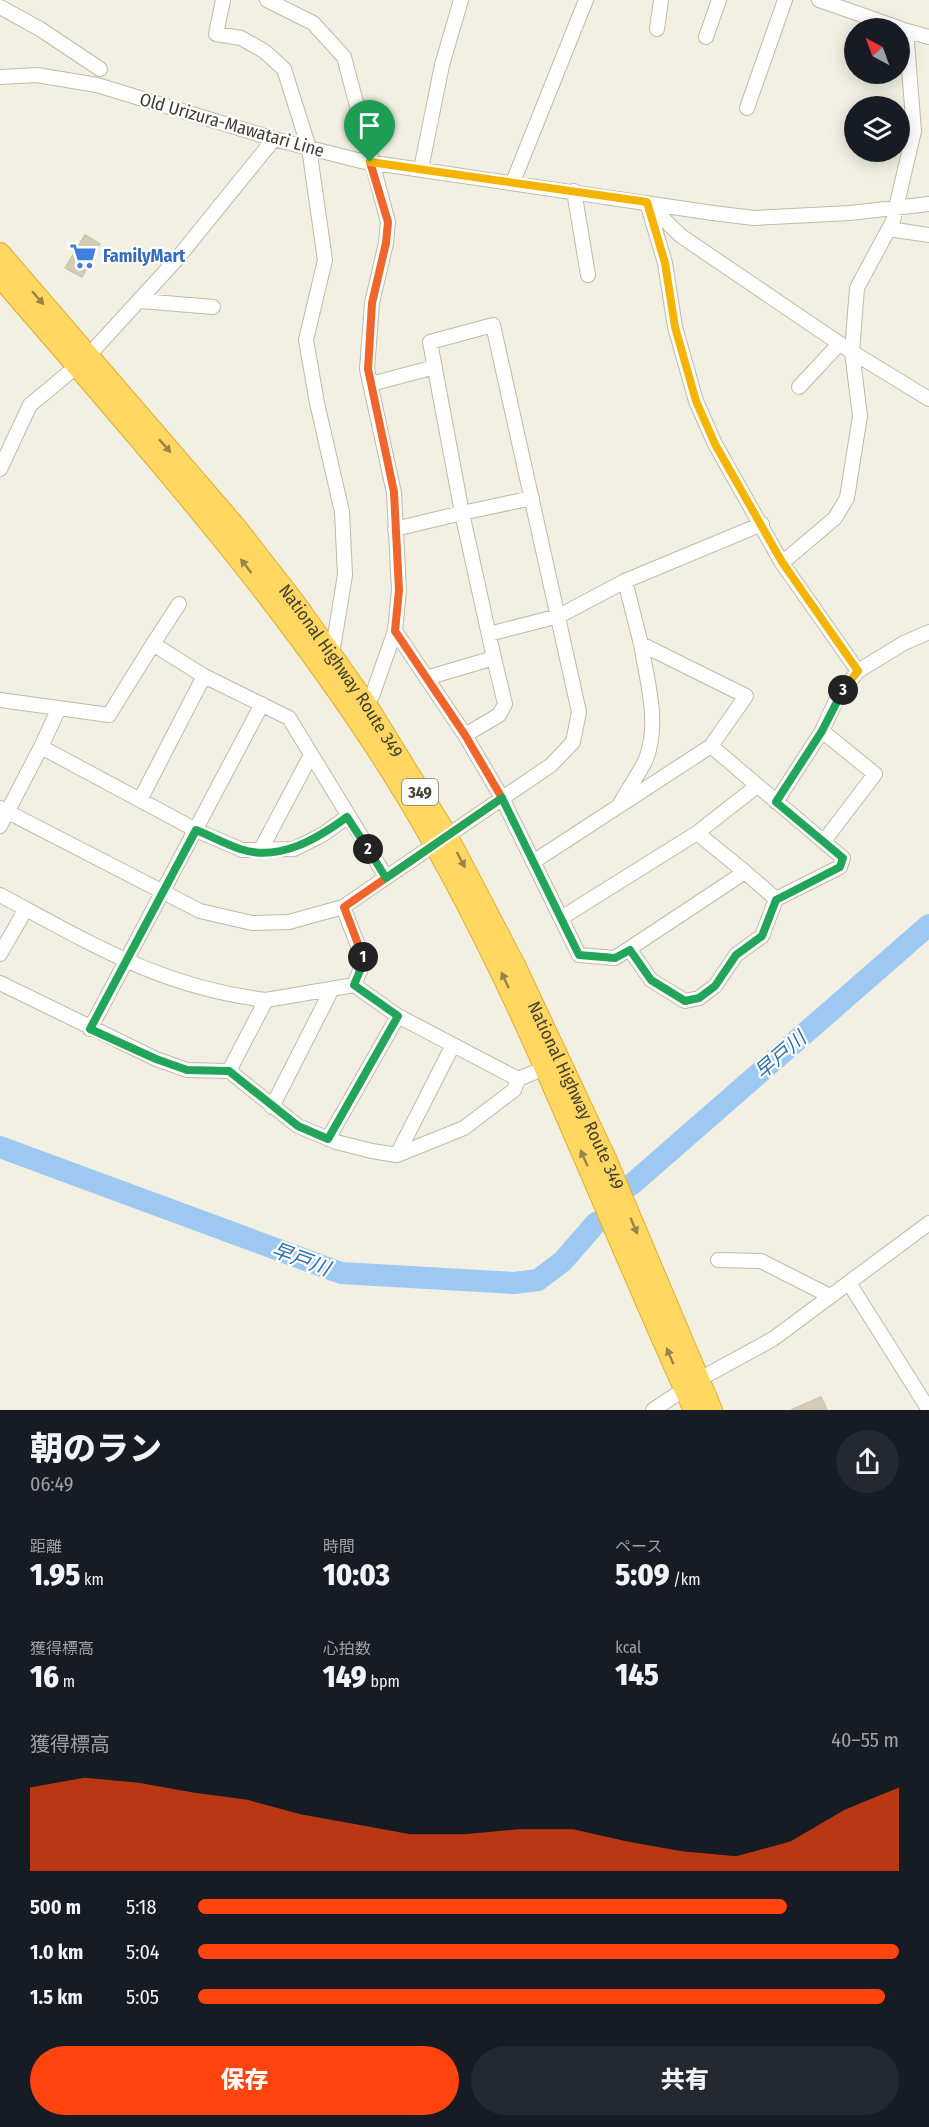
<!DOCTYPE html>
<html lang="ja">
<meta charset="utf-8">
<style>
body{margin:0;font-family:"Fira Sans Condensed","Noto Sans JP",sans-serif;background:#242831;color:#f1f3f6;height:100vh;display:flex;flex-direction:column;font-size:22px;white-space:nowrap}
*{box-sizing:border-box;margin:0}
p{font-size:20px;color:#9ea1a6}
.icon{flex:none;width:33px;height:33px;fill:none;stroke:currentColor;stroke-width:2;stroke-linecap:round;stroke-linejoin:round}
.map{position:relative;height:1410px;overflow:hidden}
.details{display:flex;flex-direction:column;background:#171b24;flex:1}
.details>*{flex:none}
.needle{width:39px;rotate:319deg}
.buttons{position:absolute;left:844px;top:18px;display:grid;gap:12px}
.buttons a{display:grid;place-items:center;width:66px;height:66px;border-radius:50%;background:#171b24;box-shadow:0 3px 15px #0003;font-size:30px}
.pin{position:absolute;display:grid;place-items:center;width:51px;height:51px;color:#fff;margin:-62px -26px;border-radius:50% 50% 50% 0;rotate:-45deg;box-shadow:0 0 6px #0007}
.pin .icon{rotate:45deg}
.km{position:absolute;width:30px;height:30px;margin:-15px;border-radius:50%;background:#222;color:#fff;font-size:16px;line-height:30px;text-align:center}
.round{display:grid;place-items:center;flex:none;width:63px;height:63px;border-radius:32px;background:#242831}
.headline{display:flex;align-items:center;justify-content:space-between;height:102px;padding:0 30px}
h1{font-size:33px;font-weight:800;line-height:45px}
.stats{display:grid;grid-template-columns:repeat(3,1fr);gap:9px;height:102px;padding:6px 30px}
.stats div{display:grid;align-content:center}
.stats b{font-size:30px;font-weight:800}
.stats small{font-size:16px;font-weight:400}
.stats p{font-size:16px}
.chart{height:168px;padding:12px 30px}
.chart p{display:flex;justify-content:space-between}
.chart svg{width:100%;height:108px;margin-top:6px;fill:#ff440d;opacity:.7}
.button{display:flex;gap:12px;margin-top:auto;padding:12px 30px}
.button a{flex:1;height:69px;border-radius:36px;background:#ff440d;color:#fff;font-size:24px;font-weight:800;line-height:69px;text-align:center}
.button a+a{background:#242831;color:#f1f3f6}
ul{padding:0 30px;list-style:none;font-size:20px}
li{display:grid;grid-template-columns:96px 72px 1fr;align-items:center;height:45px}
li i{height:15px;border-radius:8px;background:#ff440d}
.map>svg:first-child{display:block}
</style>
<div class="map">
<svg width="929" height="1410" viewBox="0 0 929 1410">
<rect width="100%" height="100%" fill="#f2efe3"/>
<g fill="none" stroke-linecap="round" stroke-linejoin="round">
<path stroke="#9cc8f2" stroke-width="22" d="M0,1147L341,1273L514,1283L538,1280L563,1261L596,1223
M631,1185L929,925"/>
</g>
<path fill="#d4cbb8" stroke="#cfc4ab" stroke-width="1.5" d="M85,235L100,244L82,277L65,268Z
M821,1397L827,1410H791Z"/>
<g fill="none" stroke-linecap="round" stroke-linejoin="round">
<defs>
<path id="minor" d="M223,0L216,34L241,38L264,51L284,69L309,148L325,260L306,340L317,403L342,512L345,575L332,654
M267,0L313,23L344,57L388,222L386,243L372,303L367,369L394,493L399,590L395,631L372,696L365,702
M819,0L899,28
M0,7L40,29L100,69
M657,29L661,0
M900,29L929,37
M706,37L719,0
M0,77L37,75L97,85L274,139L361,161L713,213L754,218L850,213L929,204
M747,108L785,0
M421,169L442,65L461,0
M513,182L586,0
M574,191L588,275
M647,203L681,236L852,352L857,288L893,221L914,131L906,31
M648,206L665,263L675,327L696,401L715,444L782,563L858,671
M889,229L929,235
M141,301L213,307
M852,352L929,399
M88,356L176,260L274,139
M371,384L435,367
M799,387L839,344
M0,469L30,405L77,366
M395,529L462,513L494,658
M782,563L835,518L847,498L860,416L852,352
M395,631L465,735L502,798L579,955L615,958L745,872L776,899L840,867L843,858L711,746L746,696L641,644L625,581
M489,634L559,616L625,581L762,524
M153,644L179,604
M426,678L494,658L505,704L499,715L465,735
M0,700L109,715L153,644L204,676L289,718L386,877
M822,731L875,774L824,841
M41,747L59,708
M140,800L204,676
M776,802L822,731L838,696L858,671L904,643L929,632
M620,804C628,789 639,774 646,759C660,723 647,681 641,644
M0,808L200,911L252,923L289,922L343,907L551,765L573,742L579,712L493,325L430,342L462,513L532,498
M0,826L41,747L196,830L242,850L294,849L322,835L347,817
M697,833L745,872
M260,851L311,755
M533,862L711,746
M0,895C92,944 160,987 266,1000
M343,907L364,961L354,985L398,1016L518,1079
M561,918L697,833L757,786
M630,950L651,980L685,1001L699,998L715,986L736,955L762,936L776,899
M0,954L26,909
M0,983L156,1059L187,1070L229,1071L298,1126L336,1142L372,1151L397,1155L464,1128L514,1090L518,1079L545,1068
M90,1029L262,704
M229,1071L266,1000L354,985
M272,1107L332,989
M328,1139L398,1016
M397,1155L453,1045
M718,1260L761,1261L830,1296
M849,1283L929,1410
M653,1410L698,1380L773,1339L929,1223"/>
<g id="highway">
<path id="s1" d="M0,253L236,527L296,604L365,702L447,835L515,965L607,1161L712,1410"/>
<path d="M0,277C139,439 282,597 395,778C519,977 596,1198 694,1410"/>
</g>
</defs>
<use href="#minor" stroke="#c0baa8" stroke-width="16"/>
<use href="#highway" stroke="#e1ad2e" stroke-width="22"/>
<use href="#minor" stroke="#fff" stroke-width="14"/>
<use href="#highway" stroke="#ffd761" stroke-width="20"/>
</g>
<defs><path id="oneway-solid" d="M-6-.8H1V-3.2L6.5 0L1 3.2V.8H-6Z" transform="scale(1.5)"/></defs>
<g fill="#988348">
<use href="#oneway-solid" transform="translate(38 298) rotate(49)"/>
<use href="#oneway-solid" transform="translate(165 446) rotate(49)"/>
<use href="#oneway-solid" transform="translate(246 566) rotate(-128)"/>
<use href="#oneway-solid" transform="translate(461 860) rotate(62)"/>
<use href="#oneway-solid" transform="translate(505 980) rotate(-115)"/>
<use href="#oneway-solid" transform="translate(584 1158) rotate(-114)"/>
<use href="#oneway-solid" transform="translate(634 1226) rotate(67)"/>
<use href="#oneway-solid" transform="translate(670 1356) rotate(-113)"/>
</g>
<g fill="none" stroke-linecap="round" stroke-linejoin="round">
<defs>
<path id="split-1" d="M363,957L344,907L502,798L465,735L395,631L399,590L394,492L368,369L372,303L386,243L388,222L370,162"/>
<path id="split-2" d="M363,957L364,961L354,985L398,1016L328,1139L298,1126L229,1071L187,1070L156,1059L90,1029L196,830C211,836 225,844 240,849C279,862 317,839 347,817L368,849"/>
<path id="split-3" d="M368,849L386,878L502,798L579,955L615,958L630,950L651,980L685,1001L699,998L715,986L736,955L762,936L776,900L840,867L843,858L776,802L822,731L843,690"/>
<path id="split-4" d="M370,162L647,202L665,263L675,327L696,401L715,444L782,562L858,671L843,690"/>
</defs>
<use href="#split-1" stroke="#fff" stroke-width="12"/>
<use href="#split-2" stroke="#fff" stroke-width="12"/>
<use href="#split-3" stroke="#fff" stroke-width="12"/>
<use href="#split-4" stroke="#fff" stroke-width="12"/>
<use href="#split-1" stroke="#f0652b" stroke-width="8"/>
<use href="#split-2" stroke="#22a559" stroke-width="8"/>
<use href="#split-3" stroke="#22a559" stroke-width="8"/>
<use href="#split-4" stroke="#f5b400" stroke-width="8"/>
</g>
<defs>
<symbol id="supermarket-bare" viewBox="-9 -9 18 18"><path d="M-6-5.5h2.5l.6 2H6L4.5 2H-2.5L-4.4-4H-6ZM-1.5 3.2a1.3 1.3 0 1 0 .1 0ZM3 3.2a1.3 1.3 0 1 0 .1 0Z" fill="#3f7fe0" stroke="#fff" stroke-width="2.5" paint-order="stroke"/></symbol>
</defs>
<g fill-rule="evenodd">
<use href="#supermarket-bare" x="64" y="237" width="38" height="38"/>
</g>
<g text-anchor="middle" dominant-baseline="central" stroke-width="4.5" stroke-linejoin="round" paint-order="stroke">
<rect fill="#fff" stroke="#7c7870" stroke-width="1.5" x="402" y="779" width="36" height="26" rx="4.5"/>
<g font-size="16" font-weight="bold" fill="#443e33">
<text x="420" y="792">349</text>
</g>
<g font-size="18" fill="#443e33" stroke="#fff">
<text transform="translate(232 125) rotate(16)">Old Urizura-Mawatari Line</text>
<text stroke="none"><textPath href="#s1" startOffset="540">National Highway Route 349</textPath></text>
<text stroke="none"><textPath href="#s1" startOffset="1026">National Highway Route 349</textPath></text>
</g>
<g font-size="18" font-weight="bold" fill="#366cbe" stroke="#fff" text-anchor="start">
<text x="103" y="256">FamilyMart</text>
</g>
<g font-size="20" font-style="italic" fill="#2a6eb2" stroke="#fff">
<text transform="translate(780 1055) rotate(-41)">早戸川</text>
<text transform="translate(301 1259) rotate(20)">早戸川</text>
</g>
</g>
</svg>
<div class="buttons">
<a><svg class="needle" viewBox="-14 -14 28 28"><path d="M0-13l5 13h-10z" fill="#e53935"/><path d="M0 13l5-13h-10z" fill="#9ea1a6"/></svg></a>
<a><svg class="icon" aria-label="layers" viewBox="0 0 24 24"><path d="M12 4l9 5-9 5-9-5zM3 14l9 5 9-5"/></svg></a>
</div>
<div class="pin" style="left:370px;top:162px;background:#1e9e55"><svg class="icon" aria-label="arrive" viewBox="0 0 24 24"><path d="M6 21V4h12l-3 4 3 4H6"/></svg></div>
<b class="km" style="left:363px;top:957px">1</b>
<b class="km" style="left:368px;top:849px">2</b>
<b class="km" style="left:843px;top:690px">3</b>
</div>
<section class="details">
<div class="headline"><div><h1>朝のラン</h1><p>06:49</p></div><a class="round"><svg class="icon" aria-label="share" viewBox="0 0 24 24"><path d="M12 15V3M7 8l5-5 5 5M5 13v7h14v-7"/></svg></a></div>
<div class="stats">
<div><p>距離</p><b>1.95<small> km</small></b></div>
<div><p>時間</p><b>10:03</b></div>
<div><p>ペース</p><b>5:09<small> /km</small></b></div>
</div>
<div class="stats">
<div><p>獲得標高</p><b>16<small> m</small></b></div>
<div><p>心拍数</p><b>149<small> bpm</small></b></div>
<div><p>kcal</p><b>145</b></div>
</div>
<div class="chart"><p><span>獲得標高</span>40–55 m</p>
<svg viewBox="0 0 160 44" preserveAspectRatio="none"><path d="M0 44V10L10 6L20 8L30 12L40 15L50 21L60 25L70 29L80 29L90 27L100 27L110 32L120 36L130 38L140 32L150 19L160 10V44z"/></svg>
</div>
<ul>
<li><b>500 m</b>5:18<i style="width:84%"></i></li>
<li><b>1.0 km</b>5:04<i style="width:100%"></i></li>
<li><b>1.5 km</b>5:05<i style="width:98%"></i></li>
</ul>
<div class="button"><a>保存</a><a>共有</a></div>
</section>
